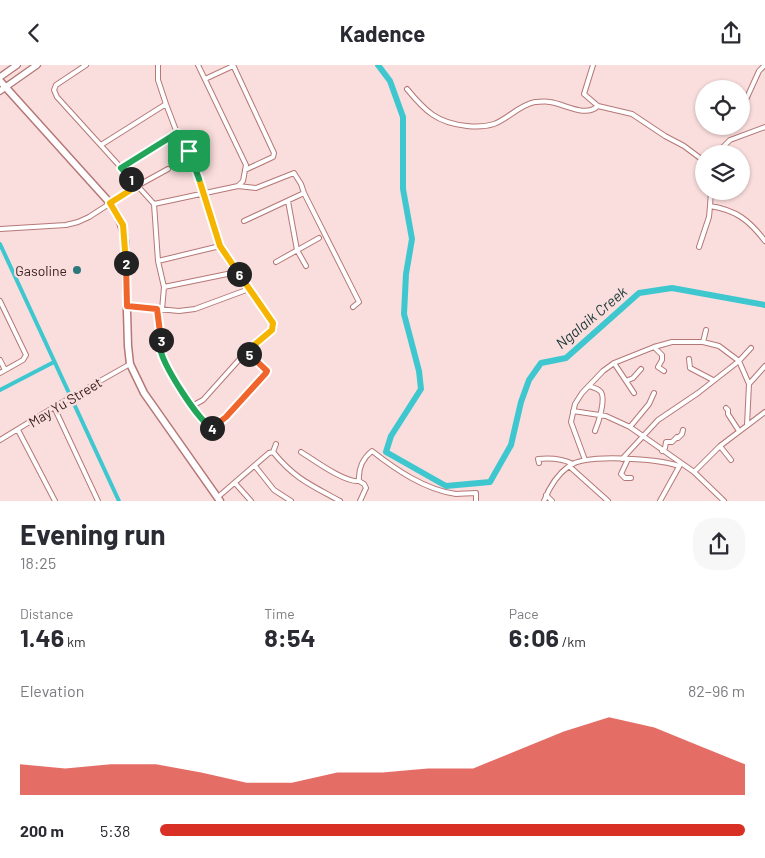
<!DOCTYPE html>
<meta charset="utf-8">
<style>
body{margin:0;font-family:Barlow,sans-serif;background:#f7f7f7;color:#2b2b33;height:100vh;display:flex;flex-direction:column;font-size:19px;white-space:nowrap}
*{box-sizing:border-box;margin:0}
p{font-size:16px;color:#7c7c81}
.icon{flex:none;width:28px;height:28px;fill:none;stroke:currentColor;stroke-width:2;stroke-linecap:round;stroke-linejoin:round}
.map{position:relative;height:436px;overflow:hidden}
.sheet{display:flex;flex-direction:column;background:#fff;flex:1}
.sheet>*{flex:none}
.controls{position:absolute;left:695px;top:15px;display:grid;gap:10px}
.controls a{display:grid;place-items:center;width:55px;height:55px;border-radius:50%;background:#fff;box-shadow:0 1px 4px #0004;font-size:25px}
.pin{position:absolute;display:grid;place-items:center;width:42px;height:42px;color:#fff;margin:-21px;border-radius:10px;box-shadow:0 2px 8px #0006}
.km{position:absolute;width:25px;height:25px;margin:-12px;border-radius:50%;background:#222;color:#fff;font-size:14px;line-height:25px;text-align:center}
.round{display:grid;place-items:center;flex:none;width:52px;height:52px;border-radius:20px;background:#f7f7f7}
.overview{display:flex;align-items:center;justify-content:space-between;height:85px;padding:0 20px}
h1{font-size:28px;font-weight:700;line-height:38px}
.metrics{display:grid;grid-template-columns:repeat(3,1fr);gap:8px;height:85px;padding:5px 20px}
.metrics div{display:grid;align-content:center}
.metrics b{font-size:25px;font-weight:700}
.metrics small{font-size:14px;font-weight:400}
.metrics p{font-size:14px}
.chart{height:140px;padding:10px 20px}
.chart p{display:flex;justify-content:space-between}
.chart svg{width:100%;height:90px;margin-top:5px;fill:#d93025;opacity:.7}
ul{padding:0 20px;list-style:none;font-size:16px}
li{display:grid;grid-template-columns:80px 60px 1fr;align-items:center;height:38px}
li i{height:12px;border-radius:6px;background:#d93025}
header{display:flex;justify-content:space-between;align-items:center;height:65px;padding:0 20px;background:#fff;font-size:22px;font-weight:700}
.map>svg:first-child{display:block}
</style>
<header><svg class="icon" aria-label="back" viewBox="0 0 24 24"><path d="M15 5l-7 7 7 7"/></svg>Kadence<svg class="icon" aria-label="share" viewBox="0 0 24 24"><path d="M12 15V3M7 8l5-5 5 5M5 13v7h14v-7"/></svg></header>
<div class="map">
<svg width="765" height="436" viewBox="0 0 765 436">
<rect width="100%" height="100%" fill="#fadedd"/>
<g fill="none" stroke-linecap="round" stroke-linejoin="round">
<path stroke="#3fc7d0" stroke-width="4" d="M0,179L119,436
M0,325L54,297"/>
<path stroke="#3fc7d0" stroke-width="6" d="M378,0L390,16L403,52V124L412,174L406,209L404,249L419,306L421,324L391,371L386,387L446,421L490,417L511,380L521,337L529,315L541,298L566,293L639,228L672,223L765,240"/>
<defs>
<path id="street" d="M86,0L56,20L54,25L57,32L154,139L158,196L164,222L162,245
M158,0V15L166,39L177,68L189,86L220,181L271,256L273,260L272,265L246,287L203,335L192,341
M233,0L274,88L273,92L245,105
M593,0L584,29L598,41
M205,14L233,1
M407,24C425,46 437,58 467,61C476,62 485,62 494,59C508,54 519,40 535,37C539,37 545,36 550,37C565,39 585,53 598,41L632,49L665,71L684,81L704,96
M744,39L759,6L765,0
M101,80L166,39
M716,89L730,75L765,62
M121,103L177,68
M238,121L256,123L294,108L301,119L304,128L359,237L353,242
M711,126L710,141C736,145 749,155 765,176
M288,136L297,185L306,201
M154,139L238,121L243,116L246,100L198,0
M244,156L304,128
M0,164L66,160L78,157L89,152L137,121L168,104
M699,182L709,152L710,141
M158,196L220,181
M276,197L319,173
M164,222L237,207
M0,236L26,290L23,295L0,308
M127,241L179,246L195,244L249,224
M157,244L161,285L167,301L192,341L210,362H214L226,352L266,308V305L246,287
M703,277L706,265
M654,282L662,290V295L658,302L664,306
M689,294L690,303L692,304L713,315
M0,295L5,305
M614,298L634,328
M626,316L633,313L641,304
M749,319L765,301
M589,321C592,322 597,323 600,326C607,332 598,359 595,366
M54,342L98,436
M726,343L728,345V349L739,366
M573,346L606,351L630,362L694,407L724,436
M630,362L649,339L654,328
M18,365L55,436
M0,375L54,342L130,299
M720,381L731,395
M662,386L665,383L666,377H672L677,372L678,373L682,369L683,365
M273,387C295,414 311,420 340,436
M301,387C314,395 345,418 359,416
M622,394L658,355L698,328L739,296L751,283
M628,394L621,409L625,413H631
M585,395L571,357L575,339L582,328L603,306L614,298L654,282L672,277H703L719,281L739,296L749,319L747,360
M539,398L538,394C549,393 563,394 573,399
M255,401L274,425L291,436
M569,401L608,436
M694,407L720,381L765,347
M235,418L251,436
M546,430L552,436
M218,432L269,388L273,387L276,379
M360,436L366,423L364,419L359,416C358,404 363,393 372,386C395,404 425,425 456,429C462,429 469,428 476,428V436
M544,436C549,423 558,409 569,401C587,388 658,394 679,401
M660,436L680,400"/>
<path id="secondary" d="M0,12L17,0
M0,26L37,0"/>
<path id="primary" d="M0,16L110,138C119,151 123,161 125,176L128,281L130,299L144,328L220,436"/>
</defs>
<use href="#street" stroke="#b47876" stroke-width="6"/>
<use href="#secondary" stroke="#b47876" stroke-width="8"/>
<use href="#primary" stroke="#b47876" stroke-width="9"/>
<use href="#street" stroke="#fff" stroke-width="4"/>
<use href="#secondary" stroke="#fff" stroke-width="5.5"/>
<use href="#primary" stroke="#fff" stroke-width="6"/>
</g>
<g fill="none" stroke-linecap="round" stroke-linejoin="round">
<defs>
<path id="split-1" d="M131,114L121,103L177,68L189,86"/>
<path id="split-2" d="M126,198L123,160L110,138L137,121L131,114"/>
<path id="split-3" d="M126,198L127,241L157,244L161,275"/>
<path id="split-4" d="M161,275C161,279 160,283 161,287C166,304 197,354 212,363"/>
<path id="split-5" d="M212,363L226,352L266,308L267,306L249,289"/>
<path id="split-6" d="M239,209L273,258L272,265L246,287L249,289"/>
<path id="split-7" d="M199,114L220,181L239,209"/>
<path id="split-8" d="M189,86L199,114"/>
</defs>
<use href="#split-1" stroke="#fff" stroke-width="10"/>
<use href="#split-2" stroke="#fff" stroke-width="10"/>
<use href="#split-3" stroke="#fff" stroke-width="10"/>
<use href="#split-4" stroke="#fff" stroke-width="10"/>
<use href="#split-5" stroke="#fff" stroke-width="10"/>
<use href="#split-6" stroke="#fff" stroke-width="10"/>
<use href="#split-7" stroke="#fff" stroke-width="10"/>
<use href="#split-8" stroke="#fff" stroke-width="10"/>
<use href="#split-1" stroke="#22a559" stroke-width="6"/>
<use href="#split-2" stroke="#f5b400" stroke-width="6"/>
<use href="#split-3" stroke="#f0652b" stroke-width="6"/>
<use href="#split-4" stroke="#22a559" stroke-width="6"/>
<use href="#split-5" stroke="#f0652b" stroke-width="6"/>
<use href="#split-6" stroke="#f5b400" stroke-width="6"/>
<use href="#split-7" stroke="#f5b400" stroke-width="6"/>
<use href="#split-8" stroke="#22a559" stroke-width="6"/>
</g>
<circle fill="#2e777c" stroke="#fadedd" stroke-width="2" cx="77" cy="205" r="5"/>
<g text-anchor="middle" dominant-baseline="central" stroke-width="4.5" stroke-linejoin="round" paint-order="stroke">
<g font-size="14" fill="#3a2221" stroke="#fadedd" text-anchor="end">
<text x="67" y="205">Gasoline</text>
</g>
<g font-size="14" fill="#3a2221" stroke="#fadedd">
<text transform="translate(65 337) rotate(-31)">May Yu Street</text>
</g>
<g font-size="15" font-style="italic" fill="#1a3739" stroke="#fadedd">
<text transform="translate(591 252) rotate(-40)">Ngalaik Creek</text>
</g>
</g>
</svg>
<div class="controls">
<a><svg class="icon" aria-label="locate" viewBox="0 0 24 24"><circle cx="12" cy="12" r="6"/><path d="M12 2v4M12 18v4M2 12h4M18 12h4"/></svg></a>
<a><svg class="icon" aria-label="layers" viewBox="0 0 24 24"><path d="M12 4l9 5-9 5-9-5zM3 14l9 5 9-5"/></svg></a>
</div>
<div class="pin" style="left:189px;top:86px;background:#1e9e55"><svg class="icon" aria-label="arrive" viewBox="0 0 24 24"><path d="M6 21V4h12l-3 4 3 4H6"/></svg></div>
<b class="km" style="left:131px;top:114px">1</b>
<b class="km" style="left:126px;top:198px">2</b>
<b class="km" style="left:161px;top:275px">3</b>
<b class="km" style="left:212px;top:363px">4</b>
<b class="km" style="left:249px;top:289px">5</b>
<b class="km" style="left:239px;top:209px">6</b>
</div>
<section class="sheet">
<div class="overview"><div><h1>Evening run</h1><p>18:25</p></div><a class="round"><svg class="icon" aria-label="share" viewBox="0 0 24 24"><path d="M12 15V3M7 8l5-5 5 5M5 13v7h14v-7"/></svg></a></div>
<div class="metrics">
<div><p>Distance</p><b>1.46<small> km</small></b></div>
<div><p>Time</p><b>8:54</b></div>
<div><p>Pace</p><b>6:06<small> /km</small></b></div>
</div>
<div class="chart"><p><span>Elevation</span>82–96 m</p>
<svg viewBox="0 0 160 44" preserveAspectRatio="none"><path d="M0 44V29L10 31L20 29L30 29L40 33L50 38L60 38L70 33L80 33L90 31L100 31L110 22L120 13L130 6L140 11L150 20L160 29V44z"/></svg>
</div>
<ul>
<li><b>200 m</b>5:38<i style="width:100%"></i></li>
</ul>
</section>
